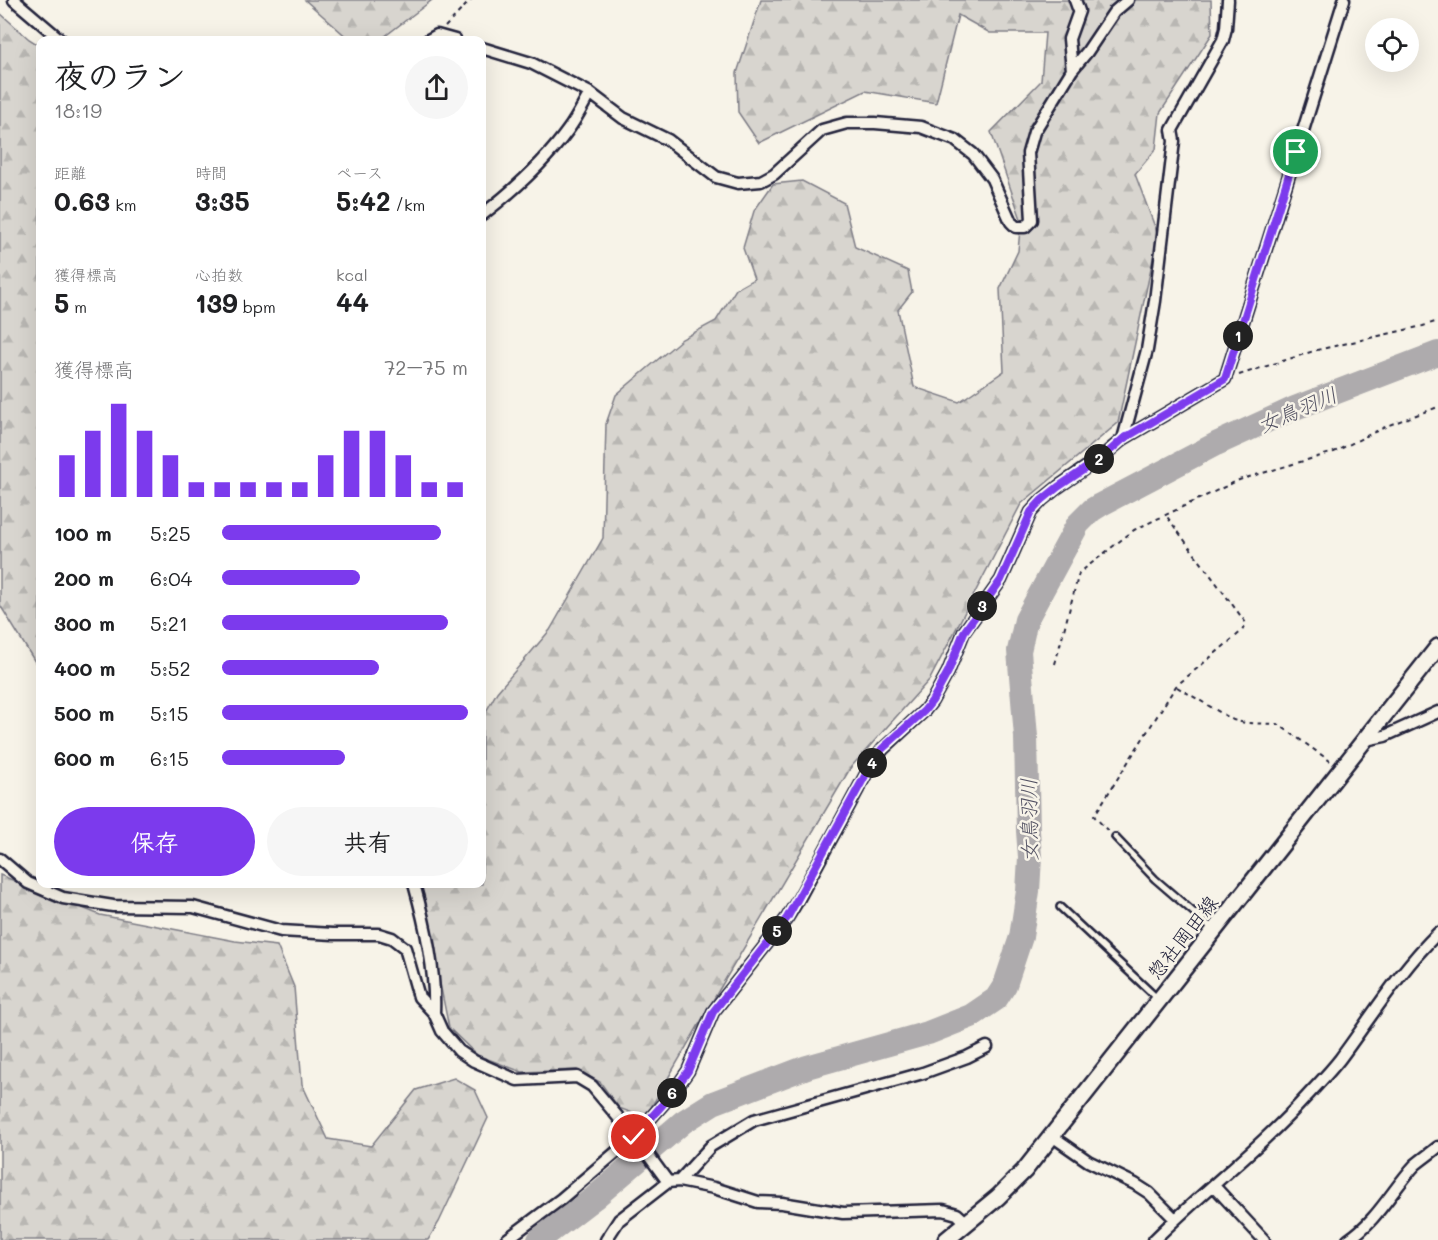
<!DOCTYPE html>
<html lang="ja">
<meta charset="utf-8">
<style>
body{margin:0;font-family:Mali,"Klee One",sans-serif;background:#f6f6f6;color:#202124;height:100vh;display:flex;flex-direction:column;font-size:22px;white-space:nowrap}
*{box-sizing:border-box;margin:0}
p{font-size:20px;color:#757577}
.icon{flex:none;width:33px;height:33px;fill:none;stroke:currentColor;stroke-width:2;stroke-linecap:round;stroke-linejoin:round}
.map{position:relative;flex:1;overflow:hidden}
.drawer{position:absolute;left:36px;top:36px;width:450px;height:852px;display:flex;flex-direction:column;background:#fff;border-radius:12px;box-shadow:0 6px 24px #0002}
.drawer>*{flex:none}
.fabs{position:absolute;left:1365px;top:18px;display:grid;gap:12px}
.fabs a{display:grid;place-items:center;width:54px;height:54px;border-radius:50%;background:#fff;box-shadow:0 6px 24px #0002;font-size:30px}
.pin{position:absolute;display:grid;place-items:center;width:51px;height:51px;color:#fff;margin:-26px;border:3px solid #fff;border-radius:50%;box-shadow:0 2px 6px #0007}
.km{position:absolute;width:30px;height:30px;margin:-15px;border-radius:50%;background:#222;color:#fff;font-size:16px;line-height:30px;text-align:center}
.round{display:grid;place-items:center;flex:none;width:63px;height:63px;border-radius:32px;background:#f6f6f6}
.summary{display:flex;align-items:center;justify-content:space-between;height:102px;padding:0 18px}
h1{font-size:33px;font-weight:700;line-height:45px}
.stats{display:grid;grid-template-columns:repeat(3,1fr);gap:9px;height:102px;padding:6px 18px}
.stats div{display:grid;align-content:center}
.stats b{font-size:26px;font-weight:700}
.stats small{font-size:16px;font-weight:400}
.stats p{font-size:16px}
.chart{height:168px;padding:12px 18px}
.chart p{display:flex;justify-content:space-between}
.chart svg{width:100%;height:108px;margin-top:6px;stroke:#7c3aed;stroke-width:6}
.action{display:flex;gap:12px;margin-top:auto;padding:12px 18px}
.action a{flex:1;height:69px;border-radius:36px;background:#7c3aed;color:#fff;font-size:24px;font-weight:700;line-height:69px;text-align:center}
.action a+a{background:#f6f6f6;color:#202124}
ul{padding:0 18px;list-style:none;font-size:20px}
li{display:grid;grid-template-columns:96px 72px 1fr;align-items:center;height:45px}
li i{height:15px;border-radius:8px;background:#7c3aed}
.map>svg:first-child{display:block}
</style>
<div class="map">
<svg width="1438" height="1240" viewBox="0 0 1438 1240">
<defs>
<pattern id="forest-firs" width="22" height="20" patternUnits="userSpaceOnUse" patternTransform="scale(1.5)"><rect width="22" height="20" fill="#d8d5cf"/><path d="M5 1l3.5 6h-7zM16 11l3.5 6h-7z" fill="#b9b7b3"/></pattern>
</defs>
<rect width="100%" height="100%" fill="#f7f3e8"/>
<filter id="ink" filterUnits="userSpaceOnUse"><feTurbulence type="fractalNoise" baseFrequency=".0167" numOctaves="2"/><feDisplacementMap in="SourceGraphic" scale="12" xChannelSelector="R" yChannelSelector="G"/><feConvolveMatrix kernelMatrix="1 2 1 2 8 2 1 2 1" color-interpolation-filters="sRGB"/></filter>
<g filter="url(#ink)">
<path fill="url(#forest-firs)" stroke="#7d7c85" stroke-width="1.5" d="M305,0H432L380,40H350Z
M761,0H1211L1212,34L1160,113L1156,149L1135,174L1158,235L1118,423L1021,504L930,679L851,767L719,990L645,1118L619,1108L600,1082L577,1070L522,1072L477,1055L449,1028L420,884H482V719L497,692L550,630L603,538L606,424L616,395L682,339L716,321L736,289L754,279L743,248L754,211L773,184L802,181L844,203L855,247L908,271L912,292L898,310L914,387L959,402L1004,371L1000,289L1018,251L1021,219L991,132L1041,81L1045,33H990L958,15L936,103L865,91L759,143L738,112L737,73Z
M0,13L29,39L40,46V670L0,605Z
M0,875L100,915L235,941L277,946L294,987L302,1084L328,1139L371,1146L416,1090L454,1078L475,1090L488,1118L439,1222L428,1240H0Z"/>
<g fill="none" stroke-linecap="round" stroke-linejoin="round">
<path stroke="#aeabad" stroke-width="24" d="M539,1240L594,1198L683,1122L713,1103L807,1067L928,1033L971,1016L996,999L1005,985L1021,937L1028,891L1030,857L1028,831L1026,737L1019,651L1026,620L1078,524L1092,510L1100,505L1216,444L1295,408L1438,353"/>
<defs>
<path id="lane" d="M1115,837L1155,879L1213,929
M1060,907L1158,999"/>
<path id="street" d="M14,0L61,40
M428,40L437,35L455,40
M482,48L531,63L590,93L623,118L668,140L716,177L738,183L761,181L774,174L822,130L847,123H875L921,127L955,140L973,154L992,179L1011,222L1016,227H1025L1032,220L1028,153L1034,132L1072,70L1087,52L1114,12L1128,0
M1072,70L1069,39L1079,11L1075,0
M482,215C513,191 545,162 568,130C577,118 583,105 590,93
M1123,439L1147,350L1155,301L1174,141L1172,130L1223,40L1226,28L1228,0
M1365,740L1385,736L1438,712
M0,859L28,883L63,898L113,906L193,907L281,931L333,934H379L392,938L405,948L419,997L434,1013L442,1031L459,1051L474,1061L517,1080L577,1077L592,1086L638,1141L668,1182L679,1181L714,1188L758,1202L782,1203L843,1213L943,1210L957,1214L967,1223
M414,884C425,923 436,972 434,1013
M1052,1136L1088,1161L1135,1184L1149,1193L1175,1219
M679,1181L711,1146L754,1120L923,1073L967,1057L987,1047
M1214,1186L1264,1240
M506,1240L561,1199L634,1137L671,1095L688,1071L713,1012L787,918L798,900L871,765L883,749L924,711L932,701L948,672L964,632L1001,580L1031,512L1042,500L1058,487L1104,455L1123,439L1225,379L1344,0
M606,1240L619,1220L668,1182
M1154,1240C1203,1191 1260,1148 1307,1096C1318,1084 1330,1072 1340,1059C1372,1016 1400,970 1438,933
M1348,1240C1377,1221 1392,1190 1415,1165C1422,1159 1431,1153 1438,1147"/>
<path id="secondary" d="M946,1240L998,1197L1024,1171L1438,647"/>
</defs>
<use href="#lane" stroke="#22223b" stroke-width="10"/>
<use href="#street" stroke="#22223b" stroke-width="15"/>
<use href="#secondary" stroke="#22223b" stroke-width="20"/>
<path stroke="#22223b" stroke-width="2" stroke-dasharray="4.5 4.5" stroke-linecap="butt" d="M445,27L471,0
M1239,375L1317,350L1423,326L1438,321
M1055,664L1079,573L1134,530L1239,480L1334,452L1389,425L1438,407
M1177,687L1233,720L1245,723L1278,724L1330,761
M1108,831L1094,816L1176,686L1242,631L1246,623L1165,514"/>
<use href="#lane" stroke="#f7f3e8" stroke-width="5"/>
<use href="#street" stroke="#f7f3e8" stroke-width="10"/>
<use href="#secondary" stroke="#f7f3e8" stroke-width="15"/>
</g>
</g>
<g fill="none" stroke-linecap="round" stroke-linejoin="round" filter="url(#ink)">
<defs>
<path id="route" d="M634,1137L671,1095L688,1071L713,1012L787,918L871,765L882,749L924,711L932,701L948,672L964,632L1001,580L1031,512L1042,500L1058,487L1104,456L1123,439L1225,379L1296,152"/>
</defs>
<use href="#route" stroke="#fff" stroke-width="12"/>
<use href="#route" stroke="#7c3aed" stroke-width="8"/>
</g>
<g text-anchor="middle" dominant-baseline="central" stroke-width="5" stroke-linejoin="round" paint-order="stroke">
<g font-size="20" fill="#22223b" stroke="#f7f3e8">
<text transform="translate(1182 937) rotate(-52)">惣社岡田線</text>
</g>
<g font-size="21" font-style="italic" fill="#535263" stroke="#f7f3e8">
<text transform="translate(1297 409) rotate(-23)">女鳥羽川</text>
<text transform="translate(1028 820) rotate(-91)">女鳥羽川</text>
</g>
</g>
</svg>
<div class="fabs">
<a><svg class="icon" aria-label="locate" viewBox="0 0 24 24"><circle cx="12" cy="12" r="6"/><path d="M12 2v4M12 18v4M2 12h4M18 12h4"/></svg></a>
</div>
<div class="pin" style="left:1296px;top:152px;background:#1e9e55"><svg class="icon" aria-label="arrive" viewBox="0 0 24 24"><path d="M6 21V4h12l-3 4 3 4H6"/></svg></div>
<div class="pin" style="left:634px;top:1137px;background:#d93025"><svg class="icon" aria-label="check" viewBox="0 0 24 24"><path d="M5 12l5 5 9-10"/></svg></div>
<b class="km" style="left:1238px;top:336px">1</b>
<b class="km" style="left:1099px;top:459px">2</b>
<b class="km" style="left:982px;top:606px">3</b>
<b class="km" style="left:872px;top:763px">4</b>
<b class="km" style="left:777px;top:931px">5</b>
<b class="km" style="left:672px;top:1093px">6</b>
<section class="drawer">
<div class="summary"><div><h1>夜のラン</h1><p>18:19</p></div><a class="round"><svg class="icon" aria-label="share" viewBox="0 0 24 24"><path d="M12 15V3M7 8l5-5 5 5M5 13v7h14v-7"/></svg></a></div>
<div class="stats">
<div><p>距離</p><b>0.63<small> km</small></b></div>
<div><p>時間</p><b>3:35</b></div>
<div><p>ペース</p><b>5:42<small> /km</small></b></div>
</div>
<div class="stats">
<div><p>獲得標高</p><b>5<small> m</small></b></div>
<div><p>心拍数</p><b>139<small> bpm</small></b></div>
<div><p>kcal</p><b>44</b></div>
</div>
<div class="chart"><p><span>獲得標高</span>72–75 m</p>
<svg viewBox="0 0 160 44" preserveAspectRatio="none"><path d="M5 44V27M15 44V17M25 44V6M35 44V17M45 44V27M55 44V38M65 44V38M75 44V38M85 44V38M95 44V38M105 44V27M115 44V17M125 44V17M135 44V27M145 44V38M155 44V38"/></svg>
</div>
<ul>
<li><b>100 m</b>5:25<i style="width:89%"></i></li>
<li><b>200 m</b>6:04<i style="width:56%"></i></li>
<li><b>300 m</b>5:21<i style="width:92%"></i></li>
<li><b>400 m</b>5:52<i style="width:64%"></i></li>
<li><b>500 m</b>5:15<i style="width:100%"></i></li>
<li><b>600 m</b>6:15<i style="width:50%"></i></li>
</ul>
<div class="action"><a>保存</a><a>共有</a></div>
</section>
</div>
